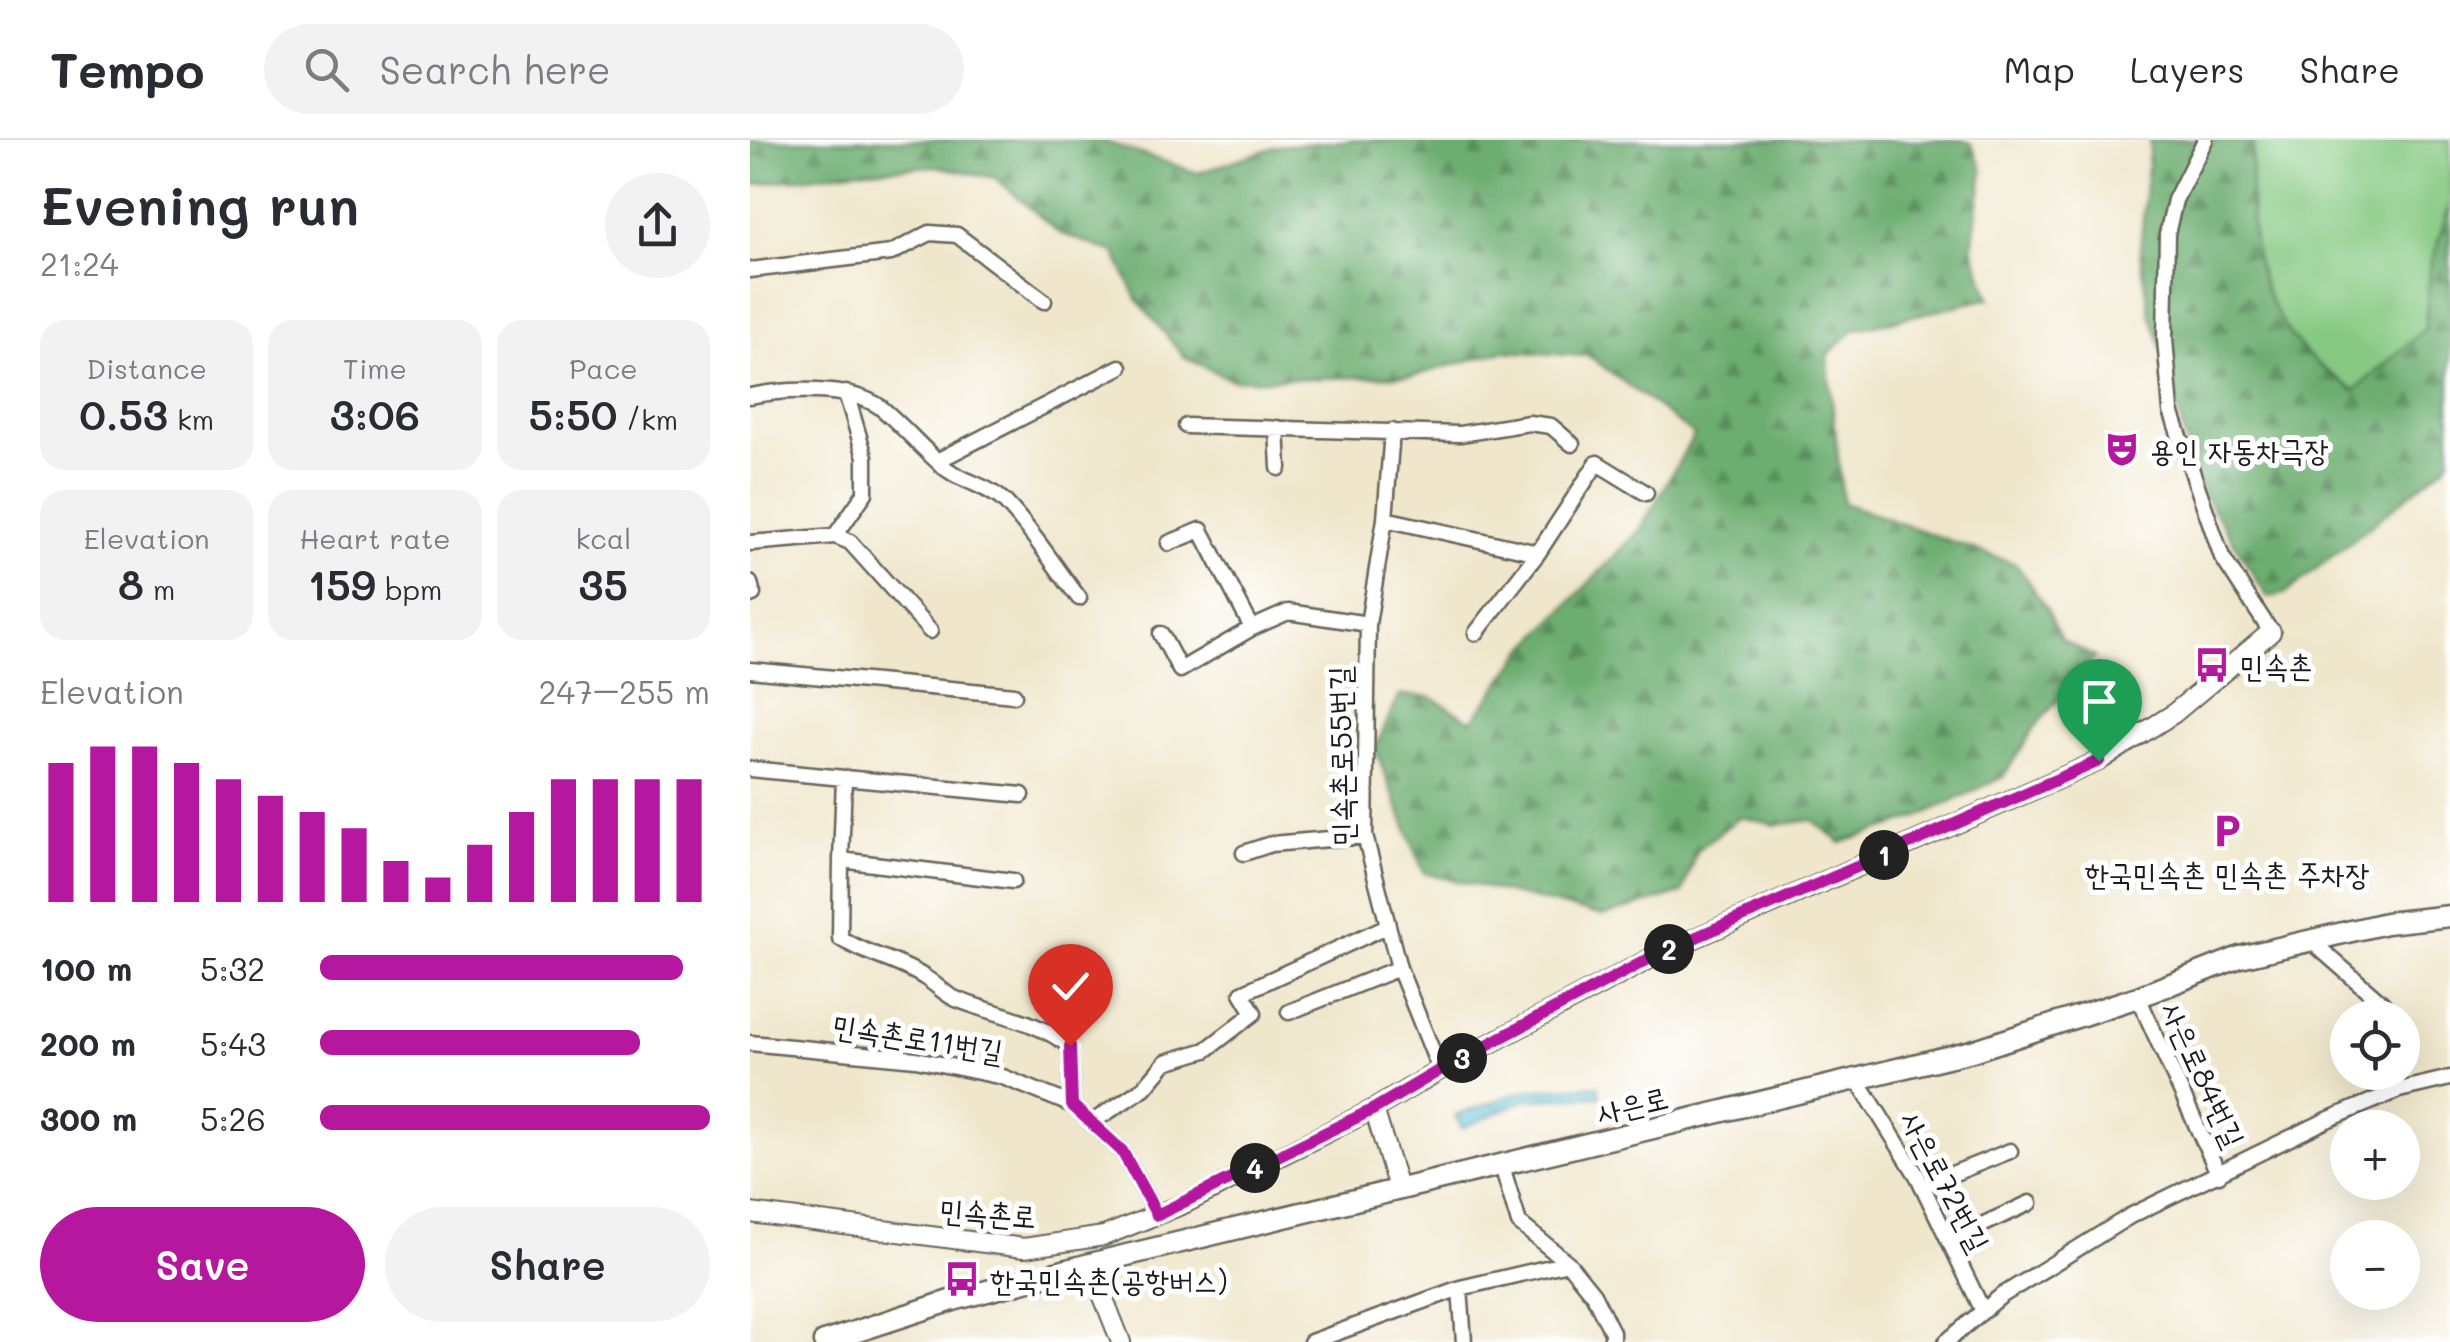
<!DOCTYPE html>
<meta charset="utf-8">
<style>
body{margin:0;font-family:Mali,"Poor Story",sans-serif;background:#f2f2f3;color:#2b2b33;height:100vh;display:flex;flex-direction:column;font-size:38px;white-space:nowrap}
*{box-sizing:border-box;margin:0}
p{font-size:32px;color:#7c7c81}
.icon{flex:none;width:55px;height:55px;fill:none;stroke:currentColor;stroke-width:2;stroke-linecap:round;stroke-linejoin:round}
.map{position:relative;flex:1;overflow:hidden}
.side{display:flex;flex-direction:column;background:#fff;width:750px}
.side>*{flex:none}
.fabs{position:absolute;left:1580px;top:860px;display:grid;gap:20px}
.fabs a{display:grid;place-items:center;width:90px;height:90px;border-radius:50%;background:#fff;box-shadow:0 10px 40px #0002;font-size:50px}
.pin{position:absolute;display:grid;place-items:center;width:85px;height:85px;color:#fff;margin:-102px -42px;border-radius:50% 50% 50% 0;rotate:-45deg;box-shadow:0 0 10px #0007}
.pin .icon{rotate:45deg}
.km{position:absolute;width:50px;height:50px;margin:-25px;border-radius:50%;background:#222;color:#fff;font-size:28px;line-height:50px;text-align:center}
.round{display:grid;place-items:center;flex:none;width:105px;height:105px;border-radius:52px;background:#f2f2f3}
.head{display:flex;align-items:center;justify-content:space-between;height:170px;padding:0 40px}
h1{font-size:55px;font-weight:600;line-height:75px}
.stats{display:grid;grid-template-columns:repeat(3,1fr);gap:15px;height:170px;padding:10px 40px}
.stats div{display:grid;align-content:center;border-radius:25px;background:#f2f2f3;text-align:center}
.stats b{font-size:42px;font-weight:600}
.stats small{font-size:28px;font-weight:400}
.stats p{font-size:28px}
.chart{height:280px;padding:20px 40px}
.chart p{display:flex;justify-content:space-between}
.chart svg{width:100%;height:180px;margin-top:10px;stroke:#b5179e;stroke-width:6}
.action{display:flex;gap:20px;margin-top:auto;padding:20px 40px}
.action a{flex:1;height:115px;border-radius:60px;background:#b5179e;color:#fff;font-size:40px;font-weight:600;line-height:115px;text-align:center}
.action a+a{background:#f2f2f3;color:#2b2b33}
ul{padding:0 40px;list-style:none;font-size:32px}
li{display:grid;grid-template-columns:160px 120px 1fr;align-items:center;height:75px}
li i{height:25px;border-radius:12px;background:#b5179e}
header{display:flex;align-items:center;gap:60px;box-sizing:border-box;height:140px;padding:0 50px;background:#fff;border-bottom:2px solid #e1e1e2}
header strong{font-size:48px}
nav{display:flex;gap:55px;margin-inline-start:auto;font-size:35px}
.search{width:700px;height:90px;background:#f2f2f3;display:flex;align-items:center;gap:25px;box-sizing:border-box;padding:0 35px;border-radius:55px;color:#7c7c81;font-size:38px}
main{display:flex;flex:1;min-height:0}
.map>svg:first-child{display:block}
</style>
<header>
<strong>Tempo</strong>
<div class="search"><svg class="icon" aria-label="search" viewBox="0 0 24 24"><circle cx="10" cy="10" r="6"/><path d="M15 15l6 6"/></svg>Search here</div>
<nav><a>Map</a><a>Layers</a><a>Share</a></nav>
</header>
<main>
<section class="side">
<div class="head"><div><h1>Evening run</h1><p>21:24</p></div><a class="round"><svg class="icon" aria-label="share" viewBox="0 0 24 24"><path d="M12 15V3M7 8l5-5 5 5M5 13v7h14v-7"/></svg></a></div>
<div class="stats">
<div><p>Distance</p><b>0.53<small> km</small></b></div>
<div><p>Time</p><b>3:06</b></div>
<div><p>Pace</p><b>5:50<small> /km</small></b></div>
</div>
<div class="stats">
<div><p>Elevation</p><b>8<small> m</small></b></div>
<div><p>Heart rate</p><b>159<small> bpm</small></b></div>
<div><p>kcal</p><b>35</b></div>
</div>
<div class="chart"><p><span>Elevation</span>247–255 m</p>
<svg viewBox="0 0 160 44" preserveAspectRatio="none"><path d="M5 44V10M15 44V6M25 44V6M35 44V10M45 44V14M55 44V18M65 44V22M75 44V26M85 44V34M95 44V38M105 44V30M115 44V22M125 44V14M135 44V14M145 44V14M155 44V14"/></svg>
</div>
<ul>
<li><b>100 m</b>5:32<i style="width:93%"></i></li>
<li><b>200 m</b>5:43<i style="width:82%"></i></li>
<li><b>300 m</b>5:26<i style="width:100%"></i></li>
</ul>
<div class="action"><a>Save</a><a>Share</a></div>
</section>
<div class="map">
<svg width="1700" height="1202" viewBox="0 0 1700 1202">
<defs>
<pattern id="forest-firs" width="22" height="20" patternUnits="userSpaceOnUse" patternTransform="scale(2.5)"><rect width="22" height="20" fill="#6cad70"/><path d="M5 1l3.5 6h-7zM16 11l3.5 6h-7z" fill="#588c5b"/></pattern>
<pattern id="water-waves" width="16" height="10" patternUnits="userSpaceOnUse" patternTransform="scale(2.5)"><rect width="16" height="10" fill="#56c0d2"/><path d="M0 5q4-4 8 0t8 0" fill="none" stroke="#4aa4b4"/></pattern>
</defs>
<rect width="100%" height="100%" fill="#fff"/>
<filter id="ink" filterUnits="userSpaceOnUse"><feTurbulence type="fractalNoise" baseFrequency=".01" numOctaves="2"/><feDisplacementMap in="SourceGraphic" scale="20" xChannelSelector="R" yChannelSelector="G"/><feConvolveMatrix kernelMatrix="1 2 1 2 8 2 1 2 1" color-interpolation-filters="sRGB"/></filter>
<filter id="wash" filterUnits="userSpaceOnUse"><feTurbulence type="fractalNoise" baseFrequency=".0048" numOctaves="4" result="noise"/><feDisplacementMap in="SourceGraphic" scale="40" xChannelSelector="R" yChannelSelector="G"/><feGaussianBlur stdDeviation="2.25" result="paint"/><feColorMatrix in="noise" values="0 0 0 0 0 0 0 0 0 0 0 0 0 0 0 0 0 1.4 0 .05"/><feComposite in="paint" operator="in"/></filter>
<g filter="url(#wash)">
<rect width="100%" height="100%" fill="#efe6cb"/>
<path fill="#86c982" stroke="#51724f" stroke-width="2.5" d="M1504,0H1700V64L1680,128L1675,189L1605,251C1590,240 1574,230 1561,218C1498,158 1497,81 1504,0Z"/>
<path fill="url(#forest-firs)" stroke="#446446" stroke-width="2.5" d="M0,0H350L448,33L527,6L605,0H1211L1221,3L1233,31L1222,107L1240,158L1103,190L1077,216L1093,363L1266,424L1297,469L1311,499L1345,517L1285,587L1253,637L1166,678L1091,703L1063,680L1026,685L990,677L947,710L932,753L853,776L674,733L625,609L649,555L681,557L722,581L776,508L889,391L944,295L839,216L753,211L663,236L482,240L434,217L387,159L365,113L309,93L246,38L185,26L102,31L0,45Z
M1400,0H1503C1497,81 1498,157 1561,218C1574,230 1590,240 1604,251L1675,189L1680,128L1700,64V318L1696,325L1536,453L1518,458L1445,340L1416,221L1400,173L1390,111Z"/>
<path fill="url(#water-waves)" stroke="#396e77" stroke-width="2.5" d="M848,945L850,956L778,959L712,988L705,976L773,951Z"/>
</g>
<g filter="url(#ink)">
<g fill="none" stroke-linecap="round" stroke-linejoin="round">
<defs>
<path id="minor" d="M1455,0L1425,60L1417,94L1415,199L1421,271L1472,417L1521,492
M0,130L141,113L180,93L207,95L294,161
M0,256C34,249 101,246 130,267C150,283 168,304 187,321L370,227
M436,286L710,294L779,283L801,286L822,304
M527,288L529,328
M642,291L635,379L618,484L615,696L649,828L690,930
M187,321C206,341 235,343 255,362C282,390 305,427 329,458
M635,379L788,413
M85,396L115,353V317L96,253
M0,403L85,396L100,402L180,491
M419,403L451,390L502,488
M0,443L3,454L0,455
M726,493L788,413L847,323L896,353
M411,494L430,530L502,488L538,472L618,484
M0,530L264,555
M0,629L272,655
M494,713L521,704L615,696
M91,720L94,639
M263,741L91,720L90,798C116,815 148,820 174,837C185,843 194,854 206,859C246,875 284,879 320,906L322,965
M1559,799L1632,863L1641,878
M1388,857L1469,1035
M539,872L649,828
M0,903L166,919L253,937L322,965L372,1011L407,1075
M1107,939L1168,1037L1233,1171
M341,983L394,948L416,922L456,910L504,873L492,853L637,786
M752,1026L769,1083L818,1123L843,1154L862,1192V1202
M1172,1046L1260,1011
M1199,1100L1280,1063
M710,1148L714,1202
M561,1202L710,1148L818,1123
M1196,1202L1251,1156L1380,1076L1577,980L1649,950L1700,938"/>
<path id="tertiary" d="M624,969L648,1048
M0,1073L274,1108L354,1096L436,1063L624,969L690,930L911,813L1349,621L1423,574L1521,492
M340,1124L371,1202"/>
<path id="secondary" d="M74,1202L203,1160L340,1124L1222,911L1388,857L1490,817L1636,783L1700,776"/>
</defs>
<use href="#minor" stroke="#666359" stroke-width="19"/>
<use href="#tertiary" stroke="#666359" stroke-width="22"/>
<use href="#secondary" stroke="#666359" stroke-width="25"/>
<use href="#minor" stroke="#fff" stroke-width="14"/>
<use href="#tertiary" stroke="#fff" stroke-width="18"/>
<use href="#secondary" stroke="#fff" stroke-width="20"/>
</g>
</g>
<g fill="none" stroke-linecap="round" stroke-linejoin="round" filter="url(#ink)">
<defs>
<path id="route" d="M320,906L322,965L372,1011L407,1075L624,969L690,930L910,813L1349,621"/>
</defs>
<use href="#route" stroke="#fff" stroke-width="20"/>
<use href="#route" stroke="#b5179e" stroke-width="12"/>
</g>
<defs>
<symbol id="theatre-bare" viewBox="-9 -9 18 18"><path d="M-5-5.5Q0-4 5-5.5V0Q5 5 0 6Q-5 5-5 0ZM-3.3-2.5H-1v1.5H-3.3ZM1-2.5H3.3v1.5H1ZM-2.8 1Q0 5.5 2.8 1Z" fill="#b5179e" stroke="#fff" stroke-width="2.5" paint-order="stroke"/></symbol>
<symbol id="bus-bare" viewBox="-9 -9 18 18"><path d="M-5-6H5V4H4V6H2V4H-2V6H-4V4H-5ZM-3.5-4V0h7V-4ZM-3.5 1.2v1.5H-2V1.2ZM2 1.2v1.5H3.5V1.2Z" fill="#b5179e" stroke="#fff" stroke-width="2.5" paint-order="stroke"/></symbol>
<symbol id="parking-bare" viewBox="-9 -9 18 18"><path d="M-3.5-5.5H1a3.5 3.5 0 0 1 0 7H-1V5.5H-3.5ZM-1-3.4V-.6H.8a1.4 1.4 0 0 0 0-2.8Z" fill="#b5179e" stroke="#fff" stroke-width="2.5" paint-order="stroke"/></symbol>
</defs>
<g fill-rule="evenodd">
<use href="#theatre-bare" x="1347" y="284" width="50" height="50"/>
<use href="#bus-bare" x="1437" y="500" width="50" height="50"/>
<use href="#parking-bare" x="1452" y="666" width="50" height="50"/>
<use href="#bus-bare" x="187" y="1114" width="50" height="50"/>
</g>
<g text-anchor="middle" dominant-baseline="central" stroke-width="10" stroke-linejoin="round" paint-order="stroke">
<g font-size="30" fill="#1c1c1c" stroke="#fff" text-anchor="start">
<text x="1400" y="309">용인 자동차극장</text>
<text x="1490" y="525">민속촌</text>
<text x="1477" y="733" text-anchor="middle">한국민속촌 민속촌 주차장</text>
<text x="240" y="1139">한국민속촌(공항버스)</text>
</g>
<g font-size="30" fill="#1c1c1c" stroke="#fff">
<text transform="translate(590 616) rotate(-91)">민속촌로55번길</text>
<text transform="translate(168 897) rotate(9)">민속촌로11번길</text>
<text transform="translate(1454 934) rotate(65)">사은로84번길</text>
<text transform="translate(882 964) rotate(-14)">사은로</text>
<text transform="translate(1196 1041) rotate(62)">사은로72번길</text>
<text transform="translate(238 1072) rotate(4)">민속촌로</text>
</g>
</g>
</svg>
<div class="fabs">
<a><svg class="icon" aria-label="locate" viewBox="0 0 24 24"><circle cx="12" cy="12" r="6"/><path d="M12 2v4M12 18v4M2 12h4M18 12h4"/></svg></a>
<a>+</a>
<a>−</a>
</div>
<div class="pin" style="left:1349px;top:621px;background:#1e9e55"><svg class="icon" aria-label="arrive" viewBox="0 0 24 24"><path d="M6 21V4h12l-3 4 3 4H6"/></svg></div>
<div class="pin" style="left:320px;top:906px;background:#d93025"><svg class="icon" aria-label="check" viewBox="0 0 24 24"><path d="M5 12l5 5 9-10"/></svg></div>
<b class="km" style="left:1134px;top:715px">1</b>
<b class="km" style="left:919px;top:809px">2</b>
<b class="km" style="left:712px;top:918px">3</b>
<b class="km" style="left:505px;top:1028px">4</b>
</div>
</main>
